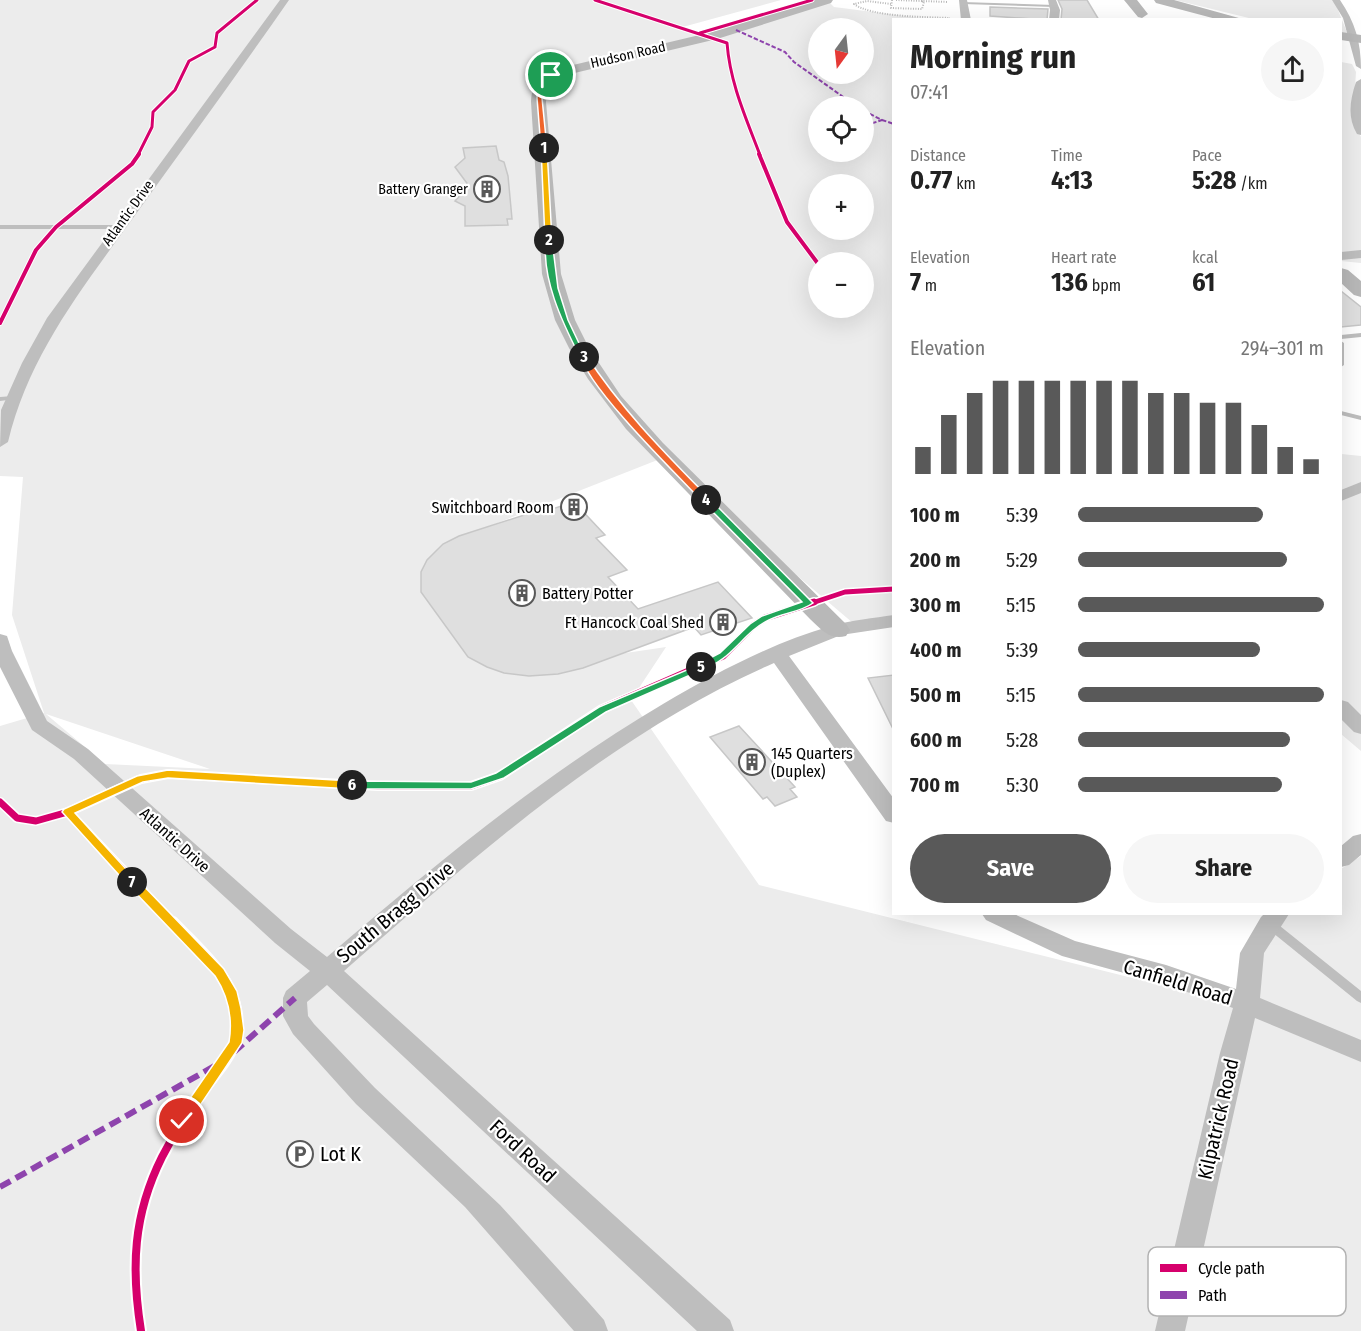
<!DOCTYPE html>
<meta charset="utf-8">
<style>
body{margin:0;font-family:"Fira Sans Condensed",sans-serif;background:#f6f6f6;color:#222;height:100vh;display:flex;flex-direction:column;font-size:22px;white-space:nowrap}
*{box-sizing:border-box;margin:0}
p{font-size:20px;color:#767676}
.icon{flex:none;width:33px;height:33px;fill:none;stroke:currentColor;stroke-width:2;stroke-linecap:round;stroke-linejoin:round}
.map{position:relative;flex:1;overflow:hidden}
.details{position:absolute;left:892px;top:18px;width:450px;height:897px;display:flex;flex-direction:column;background:#fff;border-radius:0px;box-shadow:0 6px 24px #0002}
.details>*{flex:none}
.needle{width:39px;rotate:195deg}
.buttons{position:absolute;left:808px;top:18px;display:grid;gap:12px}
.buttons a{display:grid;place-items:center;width:66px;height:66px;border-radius:50%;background:#fff;box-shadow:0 6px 24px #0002;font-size:30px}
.pin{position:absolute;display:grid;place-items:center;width:51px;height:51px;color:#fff;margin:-26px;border:3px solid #fff;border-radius:50%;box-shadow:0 2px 6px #0007}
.km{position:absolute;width:30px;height:30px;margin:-15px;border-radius:50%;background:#222;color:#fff;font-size:16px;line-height:30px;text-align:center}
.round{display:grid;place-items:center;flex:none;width:63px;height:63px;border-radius:32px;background:#f6f6f6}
.head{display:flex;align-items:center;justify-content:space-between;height:102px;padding:0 18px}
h1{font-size:33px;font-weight:700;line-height:45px}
.stats{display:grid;grid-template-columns:repeat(3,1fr);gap:9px;height:102px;padding:6px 18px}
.stats div{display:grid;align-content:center}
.stats b{font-size:26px;font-weight:700}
.stats small{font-size:16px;font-weight:400}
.stats p{font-size:16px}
.chart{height:168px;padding:12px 18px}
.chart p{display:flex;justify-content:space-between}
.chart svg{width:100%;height:108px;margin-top:6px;stroke:#595959;stroke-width:6}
.action{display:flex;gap:12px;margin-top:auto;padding:12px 18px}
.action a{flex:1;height:69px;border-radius:36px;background:#595959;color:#fff;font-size:24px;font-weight:700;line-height:69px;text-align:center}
.action a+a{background:#f6f6f6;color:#222}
ul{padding:0 18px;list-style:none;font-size:20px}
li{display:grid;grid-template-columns:96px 72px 1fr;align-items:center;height:45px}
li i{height:15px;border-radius:8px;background:#595959}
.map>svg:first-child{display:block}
</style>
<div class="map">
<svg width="1361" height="1331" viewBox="0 0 1361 1331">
<rect width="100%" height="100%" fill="#fff"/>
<path fill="#ececec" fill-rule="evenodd" d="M0,0H781L679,28L712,39L829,2L834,7L920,18L894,20V623L860,629L660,459L467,535L505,671L666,647L631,700L759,885L1241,1005L1263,921L1274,914H1341V869L1361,856V1331H0V726L44,713L12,615L23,477L0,476ZM819,28H864V74H819ZM819,106H864V152H819ZM819,184H864V230H819ZM819,262H864V308H819ZM46,714L210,769L105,764Z
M1175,0H1334L1348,35L1341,34V20L1253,19Z
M1341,62L1352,64L1356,72L1353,120L1361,137V263L1341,261Z
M1341,454L1361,456V751L1341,734Z"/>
<path fill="#dfdfdf" stroke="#c7c7c7" stroke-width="1.5" d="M1058,0H1087L1099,20H1061L1062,9Z
M990,7L1048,9L1047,20L990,16Z
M496,146L499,160L504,162L508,176L512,219H507L508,225L465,226V206L455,201L469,186L455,167L465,158L463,148Z
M1341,291L1361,307V325L1341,327Z
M574,502L605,535L596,538L627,570L608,577L638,609L718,582L752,618L701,635L694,627L583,668L558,674L529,676L504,673L487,667L468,657L421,592V572L427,560L443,544L459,536L546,508L549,510Z
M894,675V731L868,678Z
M739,726L795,787L790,789L797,797L775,806L767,797L763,799L710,737Z"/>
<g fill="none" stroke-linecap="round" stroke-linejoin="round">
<path stroke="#b9b9b9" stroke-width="2" stroke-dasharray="1 1.5" stroke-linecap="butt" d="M892,0L891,8L922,9L924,2L921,1
M896,0L948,2
M891,4L867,1L854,4C871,17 927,17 950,18"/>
<path fill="#bebebe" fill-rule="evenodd" d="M962,2L1054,5L1056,6L1054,7L963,4Z
M0,225H118L121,227L118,229H0Z
M1361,333V337L1341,339V335Z
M1341,341L1344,343V365L1341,367Z
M13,396L15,397V399L0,401V397Z
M1341,411L1361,416V420L1341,415Z
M1271,921L1275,922L1361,991V1003L1357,1001L1267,928L1266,925L1267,922Z"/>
<path fill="#bebebe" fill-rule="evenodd" d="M280,0H289C239,72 187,143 136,214C84,286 29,354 8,442L0,447L1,410L22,363L47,318Z
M959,0H967L971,20H961Z
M1048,0H1056L1060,10L1059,20H1049L1050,10Z
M1332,0H1340C1355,22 1361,42 1361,69L1356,66L1343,18Z
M1361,79V135L1357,134C1347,117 1350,100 1356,82Z
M1361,250V258L1341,260V252Z
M1361,482V493L1341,501V490Z
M894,615V627L841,635L789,656L894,799V823L886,821L774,663C611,734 477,855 344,971L730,1320L734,1331H697L327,985L307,1002L308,1016L314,1024L375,1088L500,1205L589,1303L604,1320L608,1331H574L465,1207L356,1104L293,1034L283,1016V998L286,991L310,971L275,943L74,759L32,730L0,667V634L7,636L12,651L47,721L88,749L291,929L327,957C436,864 540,777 663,704C716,673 772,643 831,626C851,620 874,618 894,615Z
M1341,700L1348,702L1361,715V734L1354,732L1341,719Z
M1361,834V855L1349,865L1341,867V846L1353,836Z
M982,914H1014L1075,941L1166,965L1236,989L1240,953L1261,917L1264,914H1289L1264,953L1260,998L1361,1040V1062L1255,1018L1185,1331H1155L1220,1053L1233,1008L1164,984L1062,956L986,920Z"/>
<path fill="#b8b8b8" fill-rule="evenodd" d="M814,0H833L831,3L717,39L562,76L548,85L546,102L561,274L575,320L589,348L621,396L663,443L846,624L850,630L846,636C829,640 822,630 810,619L626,429L588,379L569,348L555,320L542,274L531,102C532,85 537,77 552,70L708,33Z
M1124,0H1137L1148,14L1142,18L1138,17Z
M1154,0H1174L1246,20H1220L1156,3Z
M1341,32L1361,35V43L1341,40Z
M1341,268L1348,270L1361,281V297L1354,295L1341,283Z"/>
<path stroke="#8e44ad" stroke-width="2" stroke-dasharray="4.5 2" stroke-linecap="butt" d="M736,30L785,52L794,62L856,106
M864,111L882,120L864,126
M882,120L894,124"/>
<path stroke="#8e44ad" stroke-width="6" stroke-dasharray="12 6" stroke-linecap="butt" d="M234,1052L295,998
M0,1187L220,1063"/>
<defs>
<path id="cycleway-far4" d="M595,0L727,43C730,83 746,118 760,155
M700,33L812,0
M138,155L152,127L153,112L175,90L189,61L215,47L217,33L257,0"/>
<path id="cycleway-far3" d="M759,154L787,222L819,265
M0,323L36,250L56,227L132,164L139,154"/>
<path id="cycleway-far2" d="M809,604L845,592L894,589"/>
<path id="cycleway-far1" d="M0,802L17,818L36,821L68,812L141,779L168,774L378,786H471L500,776L602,709L723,656L753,626L765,618L814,602
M68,812L174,924"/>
<path id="cycleway" d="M141,1331C131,1268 133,1215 162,1157C173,1136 186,1114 200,1095C211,1078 229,1061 235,1041C238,1033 238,1023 237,1014C232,975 198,949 173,922"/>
</defs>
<use href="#cycleway-far4" stroke="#fff" stroke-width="5"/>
<use href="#cycleway-far3" stroke="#fff" stroke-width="6"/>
<use href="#cycleway-far2" stroke="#fff" stroke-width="8"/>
<use href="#cycleway-far1" stroke="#fff" stroke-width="10"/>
<use href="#cycleway" stroke="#fff" stroke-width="12"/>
<use href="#cycleway-far4" stroke="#d6006c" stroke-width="3"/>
<use href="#cycleway-far3" stroke="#d6006c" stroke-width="4"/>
<use href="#cycleway-far2" stroke="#d6006c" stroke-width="5"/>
<use href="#cycleway-far1" stroke="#d6006c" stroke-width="7"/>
<use href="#cycleway" stroke="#d6006c" stroke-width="8"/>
</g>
<path fill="#f0652b" stroke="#fff" stroke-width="1.5" d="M549,74L554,75L543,85L542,98L547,148L544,150L541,148L537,98L538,85Z"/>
<path fill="#f5b400" stroke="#fff" stroke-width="1.5" d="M544,146L547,148L552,240L549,242L545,240L541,148Z"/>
<path fill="#22a559" stroke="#fff" stroke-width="1.5" d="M546,238L552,240L558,288L568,320L586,358L580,357C562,322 541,278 546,238Z"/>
<path fill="#f0652b" stroke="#fff" stroke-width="1.5" d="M581,355H586C622,410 664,452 709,498V502H703C679,477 584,384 581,355Z"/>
<path fill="#22a559" stroke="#fff" stroke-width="1.5" d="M703,498H709L813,603C801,612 783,613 769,620C742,633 733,660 701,670L697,669V665L720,653L750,624L762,616L802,602L703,502Z"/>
<path fill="#22a559" stroke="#fff" stroke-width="1.5" d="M701,664L704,665V669L606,712L504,778L471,789H352L347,785L352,781L471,782L496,773L599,707Z"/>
<path fill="#f5b400" stroke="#fff" stroke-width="1.5" d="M168,770L352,781L358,785L352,789L168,778L143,782L75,813L138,882L132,886L128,885L62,812L64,809L137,776Z"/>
<path fill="#f5b400" stroke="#fff" stroke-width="1.5" d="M132,877L136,878L224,969L237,991L241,1008L244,1030L242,1043L187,1125L182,1127L177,1125L175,1121L177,1117L229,1042C233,1018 228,996 215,976L128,885L126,882Z"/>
<defs>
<symbol id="building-ring" viewBox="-11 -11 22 22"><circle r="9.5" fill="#fff" stroke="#595959" stroke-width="1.5"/><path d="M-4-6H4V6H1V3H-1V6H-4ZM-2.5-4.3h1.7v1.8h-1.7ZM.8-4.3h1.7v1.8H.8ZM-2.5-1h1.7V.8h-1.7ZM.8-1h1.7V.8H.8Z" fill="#595959"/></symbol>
<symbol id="parking-ring" viewBox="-11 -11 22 22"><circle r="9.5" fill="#fff" stroke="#595959" stroke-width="1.5"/><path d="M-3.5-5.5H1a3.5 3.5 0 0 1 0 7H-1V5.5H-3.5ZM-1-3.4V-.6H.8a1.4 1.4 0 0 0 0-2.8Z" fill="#595959"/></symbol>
</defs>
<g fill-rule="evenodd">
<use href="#building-ring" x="472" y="174" width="30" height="30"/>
<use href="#building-ring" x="559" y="492" width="30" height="30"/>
<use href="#building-ring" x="507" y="578" width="30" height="30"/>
<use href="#building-ring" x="708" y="607" width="30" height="30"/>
<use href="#building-ring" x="737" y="747" width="30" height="30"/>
<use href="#parking-ring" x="285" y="1139" width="30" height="30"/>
</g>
<g text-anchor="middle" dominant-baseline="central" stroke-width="4.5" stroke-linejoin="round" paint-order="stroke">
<g font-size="14" fill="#000" stroke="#fff">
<text transform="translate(628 55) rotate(-13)">Hudson Road</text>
<text transform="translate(128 213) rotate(-54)">Atlantic Drive</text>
</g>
<g font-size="14" fill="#000" stroke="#fff" text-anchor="end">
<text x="468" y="189">Battery Granger</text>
</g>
<g font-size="16" fill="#000" stroke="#fff" text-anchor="end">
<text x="554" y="507">Switchboard Room</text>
<text x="542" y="593" text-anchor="start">Battery Potter</text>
<text x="704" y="622">Ft Hancock Coal Shed</text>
<text x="771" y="753" text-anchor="start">145 Quarters<tspan x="771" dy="18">(Duplex)</tspan></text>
</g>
<g font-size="16" fill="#000" stroke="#fff">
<text transform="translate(175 840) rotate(42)">Atlantic Drive</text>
</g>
<g font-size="20" fill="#000" stroke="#fff">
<text transform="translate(395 912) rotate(-40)">South Bragg Drive</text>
<text transform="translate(1178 982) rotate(17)">Canfield Road</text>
<text transform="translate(1218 1119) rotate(-77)">Kilpatrick Road</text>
<text transform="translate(523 1151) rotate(43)">Ford Road</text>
</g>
<g font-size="20" fill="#000" stroke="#fff" text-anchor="start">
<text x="320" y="1154">Lot K</text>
</g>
</g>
<rect x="1148" y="1247" width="198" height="69" rx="9" fill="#fff" stroke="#b2b2b2" stroke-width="1.5"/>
<rect x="1160" y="1264" width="27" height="8" fill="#d6006c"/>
<rect x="1160" y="1291" width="27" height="8" fill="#8e44ad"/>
<g font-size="16" fill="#000">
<text x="1198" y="1274">Cycle path</text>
<text x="1198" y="1301">Path</text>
</g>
</svg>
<div class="buttons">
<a><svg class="needle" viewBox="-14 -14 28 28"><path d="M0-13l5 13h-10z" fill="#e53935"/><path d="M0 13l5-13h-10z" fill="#767676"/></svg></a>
<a><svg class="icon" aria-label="locate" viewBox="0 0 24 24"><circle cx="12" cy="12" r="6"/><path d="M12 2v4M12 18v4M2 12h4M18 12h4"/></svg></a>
<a>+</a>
<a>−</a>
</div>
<div class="pin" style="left:551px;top:75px;background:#1e9e55"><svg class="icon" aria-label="arrive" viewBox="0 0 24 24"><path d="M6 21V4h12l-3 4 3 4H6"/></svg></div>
<div class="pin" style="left:182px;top:1121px;background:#d93025"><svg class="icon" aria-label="check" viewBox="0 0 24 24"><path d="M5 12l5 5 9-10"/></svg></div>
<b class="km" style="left:544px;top:148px">1</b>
<b class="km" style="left:549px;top:240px">2</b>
<b class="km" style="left:584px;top:357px">3</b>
<b class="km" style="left:706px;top:500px">4</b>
<b class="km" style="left:701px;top:667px">5</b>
<b class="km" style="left:352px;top:785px">6</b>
<b class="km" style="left:132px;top:882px">7</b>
<section class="details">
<div class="head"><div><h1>Morning run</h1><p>07:41</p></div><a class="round"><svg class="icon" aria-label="share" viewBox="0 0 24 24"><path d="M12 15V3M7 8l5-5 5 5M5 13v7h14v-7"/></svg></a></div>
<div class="stats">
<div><p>Distance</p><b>0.77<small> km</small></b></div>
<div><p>Time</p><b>4:13</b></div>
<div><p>Pace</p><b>5:28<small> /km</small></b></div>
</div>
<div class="stats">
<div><p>Elevation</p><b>7<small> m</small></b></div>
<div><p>Heart rate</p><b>136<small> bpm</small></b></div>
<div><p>kcal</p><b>61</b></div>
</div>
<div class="chart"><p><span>Elevation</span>294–301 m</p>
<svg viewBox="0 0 160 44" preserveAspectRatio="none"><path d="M5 44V33M15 44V20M25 44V11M35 44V6M45 44V6M55 44V6M65 44V6M75 44V6M85 44V6M95 44V11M105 44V11M115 44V15M125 44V15M135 44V24M145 44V33M155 44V38"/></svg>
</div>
<ul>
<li><b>100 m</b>5:39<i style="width:75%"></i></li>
<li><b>200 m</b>5:29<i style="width:85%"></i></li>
<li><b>300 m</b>5:15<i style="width:100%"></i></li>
<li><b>400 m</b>5:39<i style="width:74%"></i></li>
<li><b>500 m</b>5:15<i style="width:100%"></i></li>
<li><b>600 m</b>5:28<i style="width:86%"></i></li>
<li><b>700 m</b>5:30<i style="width:83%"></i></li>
</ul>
<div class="action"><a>Save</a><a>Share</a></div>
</section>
</div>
